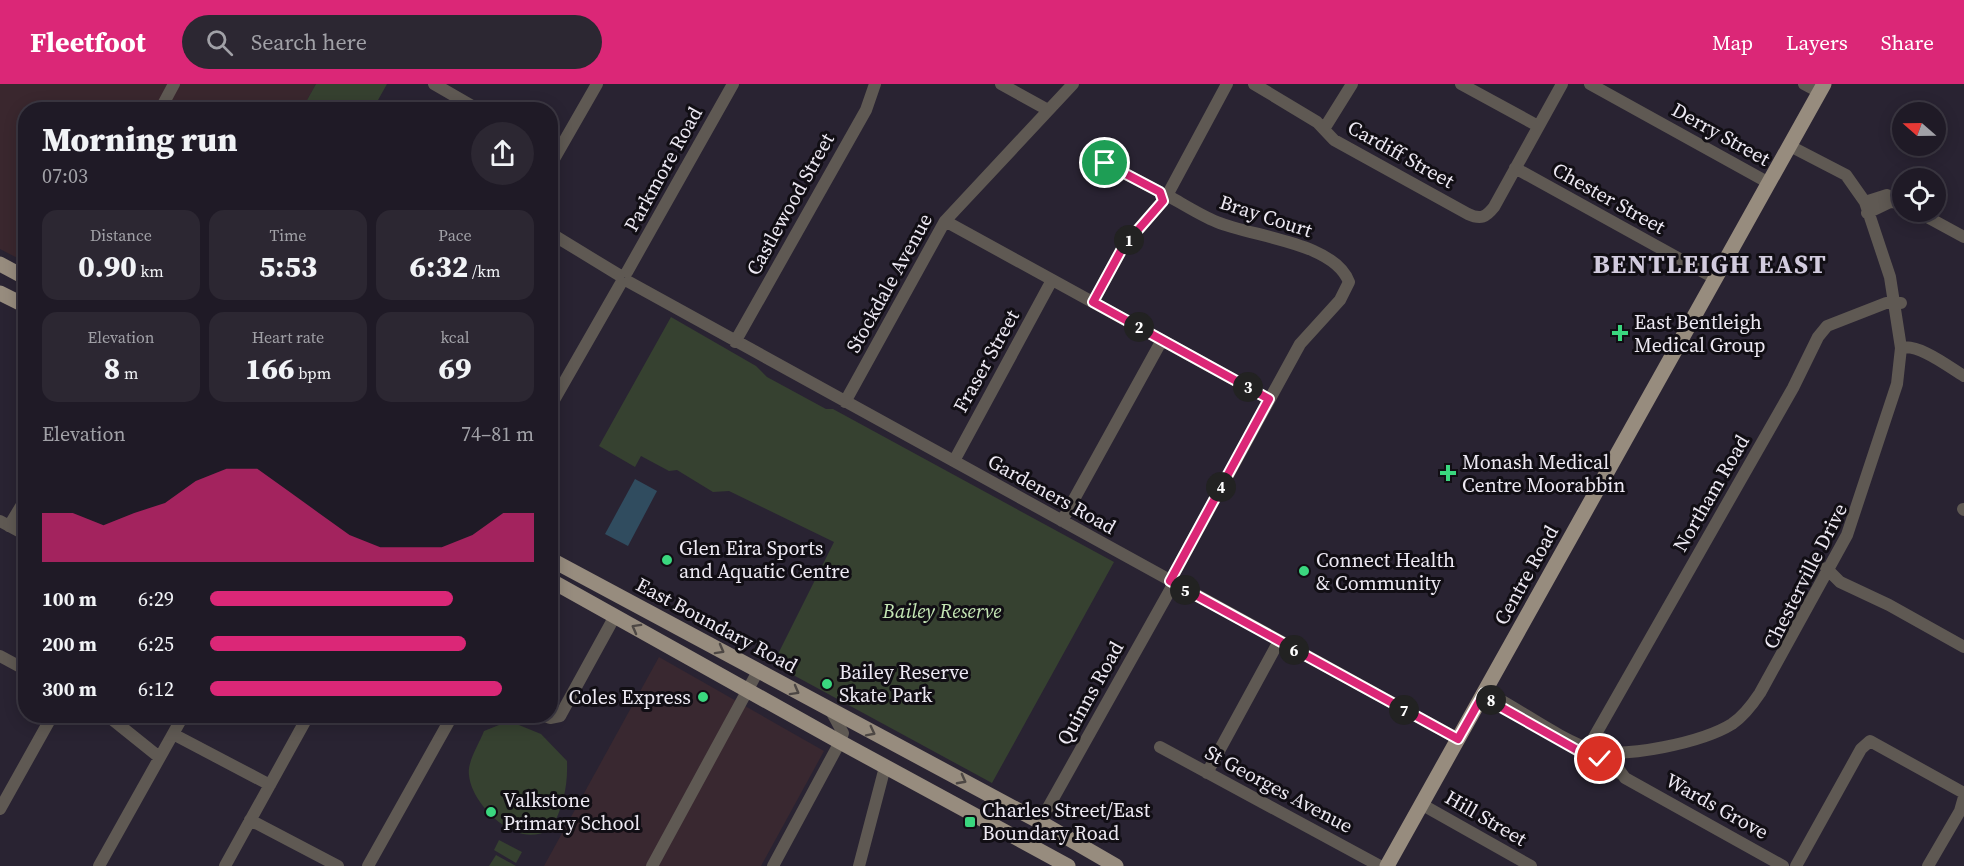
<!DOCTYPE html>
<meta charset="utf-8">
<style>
body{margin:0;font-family:"Source Serif 4",serif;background:#2c2732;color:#f1f3f6;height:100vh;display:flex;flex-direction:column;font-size:22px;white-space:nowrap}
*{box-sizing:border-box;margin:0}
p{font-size:20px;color:#a1a1a7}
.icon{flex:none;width:33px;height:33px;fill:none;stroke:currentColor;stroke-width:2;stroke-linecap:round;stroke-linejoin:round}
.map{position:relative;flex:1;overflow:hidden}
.side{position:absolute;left:18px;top:18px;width:540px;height:621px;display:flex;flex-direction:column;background:#1f1a26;border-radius:24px;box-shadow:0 3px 15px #0003,0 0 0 2px #3c3843}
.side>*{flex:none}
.needle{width:39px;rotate:290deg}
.tools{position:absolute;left:1892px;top:18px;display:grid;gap:12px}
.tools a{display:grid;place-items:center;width:54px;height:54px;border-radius:50%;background:#1f1a26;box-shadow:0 3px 15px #0003,0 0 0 2px #3c3843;font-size:30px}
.pin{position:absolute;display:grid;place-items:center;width:51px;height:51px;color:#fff;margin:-26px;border:3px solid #fff;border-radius:50%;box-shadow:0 2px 6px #0007}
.km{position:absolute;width:30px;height:30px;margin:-15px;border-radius:50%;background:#222;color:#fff;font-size:16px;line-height:30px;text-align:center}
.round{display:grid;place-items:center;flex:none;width:63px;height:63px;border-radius:32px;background:#2c2732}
.overview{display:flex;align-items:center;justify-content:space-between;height:102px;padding:0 24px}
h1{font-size:33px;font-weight:800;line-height:45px}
.metrics{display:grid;grid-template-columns:repeat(3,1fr);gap:9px;height:102px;padding:6px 24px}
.metrics div{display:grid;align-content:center;border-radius:15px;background:#2c2732;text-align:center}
.metrics b{font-size:30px;font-weight:800}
.metrics small{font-size:16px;font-weight:400}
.metrics p{font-size:16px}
.chart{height:168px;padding:12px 24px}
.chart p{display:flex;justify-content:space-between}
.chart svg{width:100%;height:108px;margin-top:6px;fill:#db2777;opacity:.7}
ul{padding:0 24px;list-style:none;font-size:20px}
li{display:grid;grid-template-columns:96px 72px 1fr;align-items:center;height:45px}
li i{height:15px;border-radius:8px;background:#db2777}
header{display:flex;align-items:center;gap:36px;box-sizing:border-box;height:84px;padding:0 30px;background:#db2777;color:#fff}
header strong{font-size:28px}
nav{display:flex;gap:33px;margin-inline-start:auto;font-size:21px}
.search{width:420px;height:54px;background:#2c2732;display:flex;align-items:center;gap:15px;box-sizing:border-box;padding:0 21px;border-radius:33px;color:#a1a1a7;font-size:22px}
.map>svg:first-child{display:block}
</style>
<header>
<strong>Fleetfoot</strong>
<div class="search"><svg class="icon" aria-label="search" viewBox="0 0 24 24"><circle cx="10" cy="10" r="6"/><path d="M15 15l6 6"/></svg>Search here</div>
<nav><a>Map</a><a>Layers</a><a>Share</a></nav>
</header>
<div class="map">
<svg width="1964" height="782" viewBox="0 0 1964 782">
<rect width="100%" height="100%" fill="#292332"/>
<path fill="#392830" d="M659,573L824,667L761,782H544Z"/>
<path fill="#3a272e" d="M0,0H316L302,25L26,26L25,178L0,165Z"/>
<path fill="#364130" d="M316,0H387L373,25H302Z
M671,233L756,282L767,293L826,325H833L1114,478L992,699L773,580L834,458L729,407L713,408L677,386L669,387L641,372L635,383L599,362Z
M509,637L541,650L567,677C568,703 563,723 551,746C541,750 533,752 523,750C499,745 471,715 469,691C467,678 479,660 484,647Z
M499,756L522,768L516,779L494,766Z
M496,771L516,782H489Z"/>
<path fill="#304c5f" d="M635,395L657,407L628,462L605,450Z"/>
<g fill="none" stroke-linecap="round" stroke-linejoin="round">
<path stroke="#5f5953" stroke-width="12" d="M434,0L479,26
M1001,0L1048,26
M1254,0L1317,38L1334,56L1468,130C1481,136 1486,133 1494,123L1562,0
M1461,0L1538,42
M1590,0L1769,99
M1804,0L1819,8
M160,26L174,0
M1324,45L1352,0
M1105,79L1160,108
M550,82L597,0
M1515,84L1716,195
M1170,106L1227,0
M1865,118L1887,111L1902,119
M1918,128L1964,153
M1867,129L1890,118L1902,119
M945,137L1269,315
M550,149L619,191
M627,188L733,0
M629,198L1458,655
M1093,218L1123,163L1163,117
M735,258L866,26L875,0
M1901,264C1918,259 1949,283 1964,292
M845,318L945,137L1073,0
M550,323L621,199
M954,377L1052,196
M1963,425L1964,426
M0,437L26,451
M1062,437L1162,256
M9,442L26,414
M1826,484L1840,498L1889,521L1964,563
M1170,497L1300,260L1340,216L1349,198C1334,158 1253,153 1217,138C1202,132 1186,122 1172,114
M0,572L26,586
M1484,609L1495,613C1525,629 1561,656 1593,666C1625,675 1703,658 1732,640C1744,632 1752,621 1760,609L1847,451L1897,300L1901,264L1890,193L1865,118L1846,91L1790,62
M108,632L159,673
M545,632L550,634L560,632L615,532
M173,650L270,701
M1160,663L1380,782
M1585,669L1793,304L1818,253L1827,242L1886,219H1901
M1619,669L1617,683L1625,694L1783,782
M1591,672L1606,685L1620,689
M1207,689L1279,557
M1421,720L1531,782
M0,725L52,632
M250,736L338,782
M1040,738L1174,499
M99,782L183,632
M225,782L308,632
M368,782L452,632
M652,782L758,587
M773,782L840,658L843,649L831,627
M859,782L885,683
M1796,782L1861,665L1870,657L1964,709
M1928,782L1960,727L1964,713"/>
<path stroke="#978c7e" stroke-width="15" d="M0,180L26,194
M0,209L26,222
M550,475L1040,738L1116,782
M550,496L840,658L1068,782
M1387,782L1824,0"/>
</g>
<defs><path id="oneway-chevron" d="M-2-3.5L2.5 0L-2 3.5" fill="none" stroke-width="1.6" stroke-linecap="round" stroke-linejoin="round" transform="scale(1.5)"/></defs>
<g stroke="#4d4744">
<use href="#oneway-chevron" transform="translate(636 544) rotate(-151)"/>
<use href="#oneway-chevron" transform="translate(720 566) rotate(29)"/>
<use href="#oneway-chevron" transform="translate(795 607) rotate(29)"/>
<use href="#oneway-chevron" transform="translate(871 648) rotate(27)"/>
<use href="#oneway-chevron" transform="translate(962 696) rotate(28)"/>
</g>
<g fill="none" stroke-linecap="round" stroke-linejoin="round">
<defs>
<path id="route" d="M1105,79L1160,108L1163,117L1123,163L1093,218L1269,315L1170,497L1458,655L1484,609L1492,618L1577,666L1600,675"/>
</defs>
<use href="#route" stroke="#fff" stroke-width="12"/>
<use href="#route" stroke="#db2777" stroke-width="8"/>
</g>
<g fill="#3ad77f" stroke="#110e14" stroke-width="2">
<path d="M1617 240h6v6h6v6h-6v6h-6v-6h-6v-6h6z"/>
<path d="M1445 380h6v6h6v6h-6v6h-6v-6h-6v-6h6z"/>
<circle cx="667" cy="476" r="6"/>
<circle cx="1304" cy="487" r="6"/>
<circle cx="827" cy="600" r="6"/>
<circle cx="703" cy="613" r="6"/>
<circle cx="491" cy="728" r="6"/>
<rect x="964" y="732" width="12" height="12" rx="3"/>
</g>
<g text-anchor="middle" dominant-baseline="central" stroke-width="6" stroke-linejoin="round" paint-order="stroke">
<g font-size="20" fill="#ede9f3" stroke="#110e14">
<text transform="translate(1721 50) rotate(29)">Derry Street</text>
<text transform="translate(1401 70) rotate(29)">Cardiff Street</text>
<text transform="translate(663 85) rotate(-61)">Parkmore Road</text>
<text transform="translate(1609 114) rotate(29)">Chester Street</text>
<text transform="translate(790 120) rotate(-61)">Castlewood Street</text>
<text transform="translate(1266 132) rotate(18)">Bray Court</text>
<text transform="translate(889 199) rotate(-61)">Stockdale Avenue</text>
<text transform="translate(986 277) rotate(-61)">Fraser Street</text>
<text transform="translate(1711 409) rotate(-60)">Northam Road</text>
<text transform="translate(1052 410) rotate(29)">Gardeners Road</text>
<text transform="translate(1526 491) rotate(-61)">Centre Road</text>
<text transform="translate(1805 492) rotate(-63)">Chesterville Drive</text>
<text transform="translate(717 541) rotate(28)">East Boundary Road</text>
<text transform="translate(1090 609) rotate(-61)">Quinns Road</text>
<text transform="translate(1279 705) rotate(28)">St Georges Avenue</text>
<text transform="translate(1717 722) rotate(29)">Wards Grove</text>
<text transform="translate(1486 734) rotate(30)">Hill Street</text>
</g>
<g font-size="20" fill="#ede9f3" stroke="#110e14" text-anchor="start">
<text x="1634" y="238">East Bentleigh<tspan x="1634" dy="23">Medical Group</tspan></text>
<text x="1462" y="378">Monash Medical<tspan x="1462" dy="23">Centre Moorabbin</tspan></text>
<text x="679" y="464">Glen Eira Sports<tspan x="679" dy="23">and Aquatic Centre</tspan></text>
<text x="1316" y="476">Connect Health<tspan x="1316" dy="23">&amp; Community</tspan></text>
<text x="839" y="588">Bailey Reserve<tspan x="839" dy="23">Skate Park</tspan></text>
<text x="691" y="613" text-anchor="end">Coles Express</text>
<text x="503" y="716">Valkstone<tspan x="503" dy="23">Primary School</tspan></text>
<text x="982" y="726">Charles Street/East<tspan x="982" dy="23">Boundary Road</tspan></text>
</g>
<g font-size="20" font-style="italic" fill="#c5e7b5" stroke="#110e14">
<text x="942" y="527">Bailey Reserve</text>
</g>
<g font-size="26" font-weight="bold" letter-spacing="1.5" fill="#d2cbde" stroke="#110e14">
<text x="1710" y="180">BENTLEIGH EAST</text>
</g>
</g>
</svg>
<div class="tools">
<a><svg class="needle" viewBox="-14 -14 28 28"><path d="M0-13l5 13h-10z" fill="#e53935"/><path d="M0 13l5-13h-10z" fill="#a1a1a7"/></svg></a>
<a><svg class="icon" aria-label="locate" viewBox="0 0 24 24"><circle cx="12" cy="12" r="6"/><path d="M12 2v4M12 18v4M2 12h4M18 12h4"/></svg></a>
</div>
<div class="pin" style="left:1105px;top:79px;background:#1e9e55"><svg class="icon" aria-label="arrive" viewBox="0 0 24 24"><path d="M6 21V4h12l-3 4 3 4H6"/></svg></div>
<div class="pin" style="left:1600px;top:675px;background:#d93025"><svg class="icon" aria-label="check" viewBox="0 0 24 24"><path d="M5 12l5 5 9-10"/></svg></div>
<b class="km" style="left:1129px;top:156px">1</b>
<b class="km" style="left:1139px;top:243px">2</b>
<b class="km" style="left:1248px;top:303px">3</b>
<b class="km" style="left:1221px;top:403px">4</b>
<b class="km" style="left:1185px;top:506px">5</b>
<b class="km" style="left:1294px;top:566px">6</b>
<b class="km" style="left:1404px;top:626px">7</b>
<b class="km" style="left:1491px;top:616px">8</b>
<section class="side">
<div class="overview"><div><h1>Morning run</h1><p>07:03</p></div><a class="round"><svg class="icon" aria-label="share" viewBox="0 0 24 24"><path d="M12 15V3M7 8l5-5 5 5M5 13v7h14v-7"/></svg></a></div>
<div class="metrics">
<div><p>Distance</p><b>0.90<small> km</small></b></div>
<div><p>Time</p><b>5:53</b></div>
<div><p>Pace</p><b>6:32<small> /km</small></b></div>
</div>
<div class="metrics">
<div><p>Elevation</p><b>8<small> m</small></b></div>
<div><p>Heart rate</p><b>166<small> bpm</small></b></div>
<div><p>kcal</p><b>69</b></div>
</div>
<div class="chart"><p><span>Elevation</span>74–81 m</p>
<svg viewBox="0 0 160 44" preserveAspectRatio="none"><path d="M0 44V24L10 24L20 29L30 24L40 20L50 11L60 6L70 6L80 15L90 24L100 33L110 38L120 38L130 38L140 33L150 24L160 24V44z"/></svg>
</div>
<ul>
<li><b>100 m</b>6:29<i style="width:75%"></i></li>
<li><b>200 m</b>6:25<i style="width:79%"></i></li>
<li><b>300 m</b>6:12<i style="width:90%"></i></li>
</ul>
</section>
</div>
